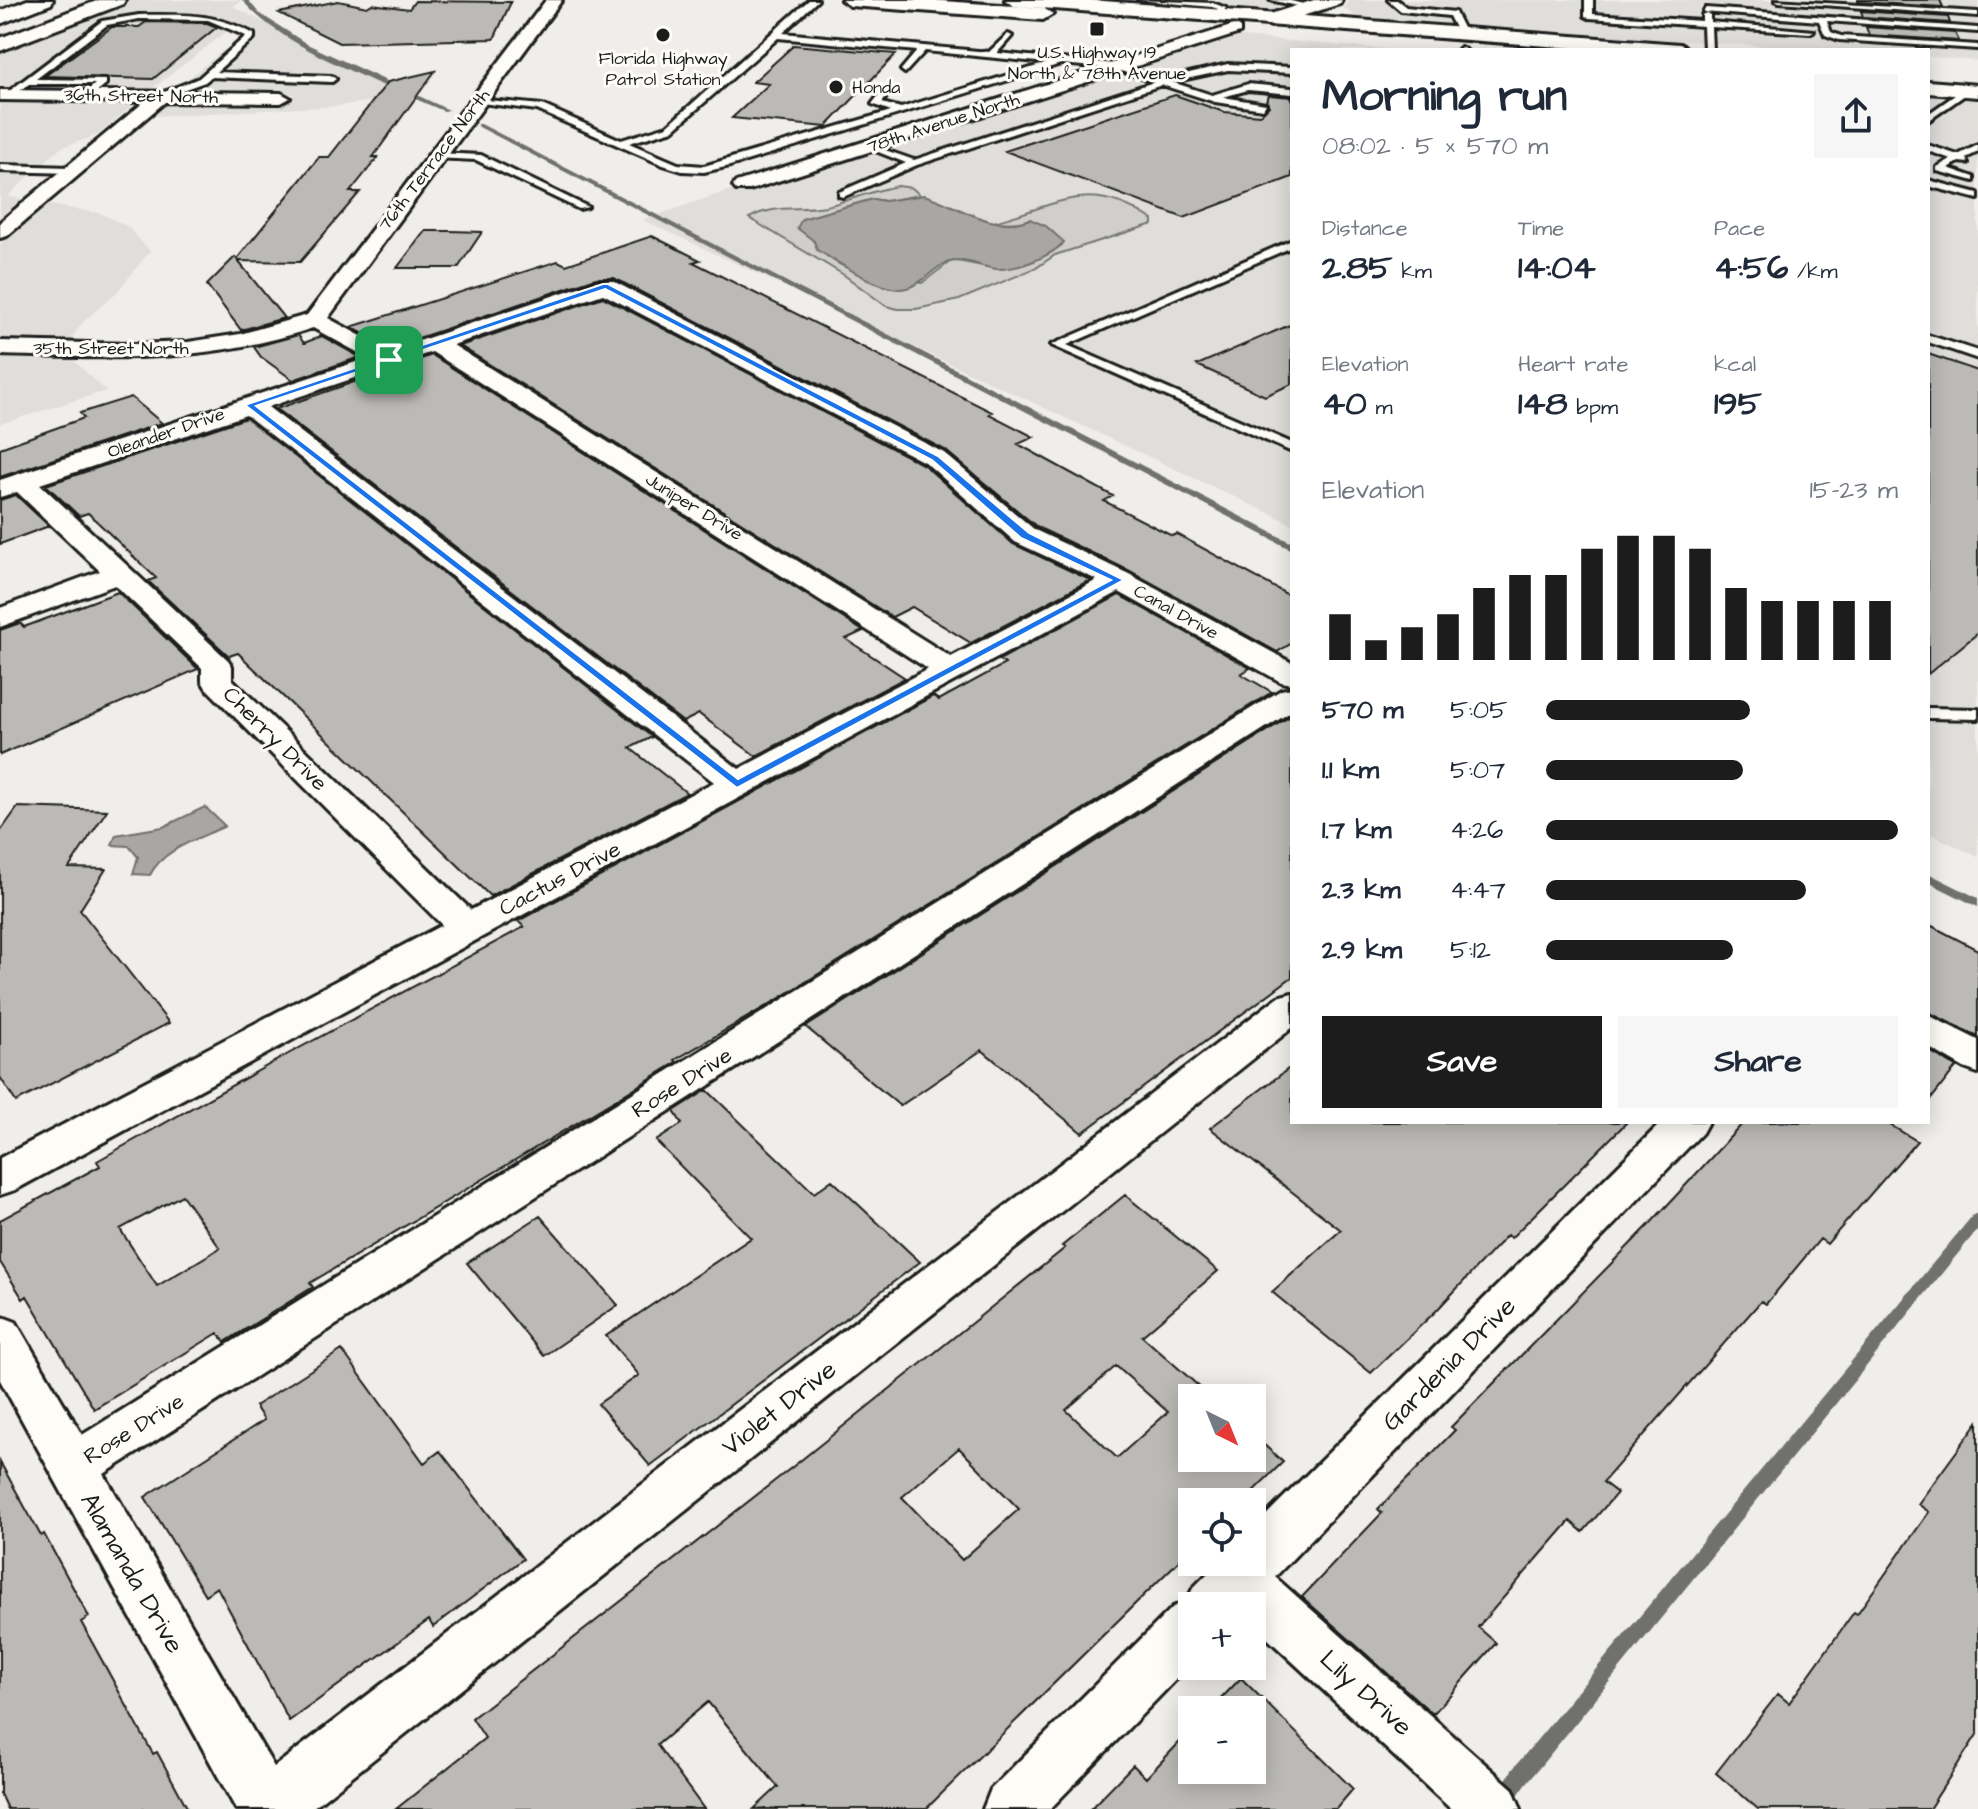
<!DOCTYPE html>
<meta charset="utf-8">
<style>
body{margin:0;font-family:"Architects Daughter",sans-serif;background:#f6f6f7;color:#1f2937;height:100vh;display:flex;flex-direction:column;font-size:30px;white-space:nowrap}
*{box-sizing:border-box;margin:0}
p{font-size:26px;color:#747a83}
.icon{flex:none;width:44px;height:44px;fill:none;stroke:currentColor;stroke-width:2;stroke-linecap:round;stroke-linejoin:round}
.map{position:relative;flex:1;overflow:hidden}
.details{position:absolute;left:1290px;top:48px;width:640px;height:1076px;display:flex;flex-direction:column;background:#fff;border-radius:0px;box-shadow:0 4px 20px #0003}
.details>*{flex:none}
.needle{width:52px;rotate:137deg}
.fabs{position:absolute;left:1178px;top:1384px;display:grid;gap:16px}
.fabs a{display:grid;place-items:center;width:88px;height:88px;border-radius:0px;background:#fff;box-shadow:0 4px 20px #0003;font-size:40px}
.pin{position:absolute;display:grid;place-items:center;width:68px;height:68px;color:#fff;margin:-34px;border-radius:16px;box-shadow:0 4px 12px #0006}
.round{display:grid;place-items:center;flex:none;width:84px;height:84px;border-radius:0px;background:#f6f6f7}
.headline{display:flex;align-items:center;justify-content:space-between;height:136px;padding:0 32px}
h1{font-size:44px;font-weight:700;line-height:60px}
.figures{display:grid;grid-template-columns:repeat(3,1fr);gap:12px;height:136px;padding:8px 32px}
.figures div{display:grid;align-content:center}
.figures b{font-size:34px;font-weight:700}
.figures small{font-size:22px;font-weight:400}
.figures p{font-size:22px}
.chart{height:224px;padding:16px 32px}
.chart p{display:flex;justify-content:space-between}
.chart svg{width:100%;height:144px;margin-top:8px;stroke:#1c1c1c;stroke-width:6}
.cta{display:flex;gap:16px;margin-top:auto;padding:16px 32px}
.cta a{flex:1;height:92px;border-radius:0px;background:#1c1c1c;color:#fff;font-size:32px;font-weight:700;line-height:92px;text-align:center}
.cta a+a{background:#f6f6f7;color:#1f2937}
ul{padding:0 32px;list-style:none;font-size:26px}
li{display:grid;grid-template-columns:128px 96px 1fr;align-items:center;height:60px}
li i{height:20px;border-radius:10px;background:#1c1c1c}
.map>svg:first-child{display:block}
</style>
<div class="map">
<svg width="1978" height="1809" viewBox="0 0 1978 1809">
<rect width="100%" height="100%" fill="#f0eeea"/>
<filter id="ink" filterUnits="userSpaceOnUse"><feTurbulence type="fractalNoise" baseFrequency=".0125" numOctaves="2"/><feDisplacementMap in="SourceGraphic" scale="16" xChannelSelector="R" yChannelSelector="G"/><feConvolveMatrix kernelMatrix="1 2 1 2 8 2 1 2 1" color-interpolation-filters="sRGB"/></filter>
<g filter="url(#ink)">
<path fill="#e0deda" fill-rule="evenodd" d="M127,0H242L233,6L406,97L338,106L153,116L137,122L162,100L290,101L294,94L171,92L248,31L230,29L148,92L0,90V50Z
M1069,0H1318L1275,14Z
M1349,0H1978V61L1928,57V50H1820L1368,20L1357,17L1343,8Z
M1231,36L1392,50H1292V524L643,220L829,156L840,161ZM898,186L912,188L920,195L994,222L1082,195L1102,198L1153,220L1152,224L1055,255L1036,268L959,300L916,309L886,306L844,275L777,233L753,223Z
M1928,96L1978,100V857L1928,833Z
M0,98L139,100L98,135L60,148L8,196L24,200L0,221Z
M45,204L100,213L128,227L150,251L118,291L83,322L69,342L0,341V244Z
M0,355L69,356L106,391L0,424Z"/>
<path fill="#d0cfcc" stroke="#767674" stroke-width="2" d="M898,186L912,188L920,195L885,201L873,199L802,219C822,275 870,275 922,283L951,261C967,261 980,267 996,268C1018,271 1043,256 1062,245L1030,219L1018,223L994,222C1058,205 1089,177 1153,220V224L1055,255L1036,268L959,300L916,309H898L886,306L844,275L749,218C775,203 803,212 830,205C853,199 875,190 898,186Z"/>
<path fill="#a8a7a3" stroke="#706f6d" stroke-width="2" d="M924,195C959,205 992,234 1030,219L1046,226L1064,242C1051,257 1016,270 996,269C981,267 969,259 954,261C934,263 923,288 900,289C879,290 836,261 817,250L814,241L797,228L802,219L873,199L885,201Z
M205,807L225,826C199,839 164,848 150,875L133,874L138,857L129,846L112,845L116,835L163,827Z"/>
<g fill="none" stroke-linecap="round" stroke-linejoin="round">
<path fill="#706f6d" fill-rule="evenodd" d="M242,0H248L259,13L307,44L449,110L444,111C385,85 283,49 242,0Z
M477,124H481L1292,543V550L477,126Z
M1928,873L1978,898V907L1928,882Z
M1978,1213V1229L1526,1784L1508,1809H1488L1512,1770L1973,1215Z"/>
</g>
<path fill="#bbbab6" stroke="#1c1c1c" stroke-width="2" fill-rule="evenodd" d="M1858,0H1940L1943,7L1858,2Z
M338,1L367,7L372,4L409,9L415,1L511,2L494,39L339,43L279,13Z
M1861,11L1948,17L1950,23L1863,17Z
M146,22L207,23L217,27L153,79L45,76L112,27H139Z
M1866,27L1955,33L1959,41L1869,35Z
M794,45L896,54L826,127L732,118L769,84L753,82Z
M435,71L373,157H378L350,192H360L300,262L238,261L284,318L241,330L207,285L235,257L237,259L319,157H329L388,82Z
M1175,95L1224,112L1260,115L1269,106L1266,101L1269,95L1292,97V177L1184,218L1005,151Z
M425,231H450L482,232L458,268H397Z
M652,236L700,260L693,262L992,412L989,414L1034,437L1018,444L1113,496L1104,501L1172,536L1177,534L1292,597V643L1277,652L1130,571L1037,527L945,450L614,278H596L389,348L351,327L558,261L566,265Z
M603,297L924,465L1013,544L1090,580L971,643L912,607L892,617L460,346Z
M1292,324V384L1265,396L1197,365Z
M298,335L304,343L322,336L360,357L293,380L261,357L254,347Z
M1928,354L1978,371V633L1928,674Z
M432,355L863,631L846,639L905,678L756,756L699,714L683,722L276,409Z
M131,397L162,423L0,477V448L84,418L80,413Z
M246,418L652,737L630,748L687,793L490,896L238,653L229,656L148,581L156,578L88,513L79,516L46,485Z
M16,495L49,526L0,544V500Z
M118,592L198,669L0,755V630L20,623L24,627Z
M1119,595L1250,668L1241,674L1272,692L775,1001L675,1060L677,1062L620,1097L310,1283L313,1287L225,1342L218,1333L94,1409L27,1296L23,1299L0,1262V1220L100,1166L97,1161L290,1053L524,927L518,921L933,696L939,700L1005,664L999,660ZM182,1195L220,1248L157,1286L120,1229Z
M1292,715V977L1082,1133L982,1050L900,1106L806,1027Z
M18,807L107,810L69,868L106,869L80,910L169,1023L16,1102L0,1077V832Z
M1928,924L1978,950V1037L1928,1012Z
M1928,1050L1956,1067L1928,1103Z
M1292,1066V1122H1627L1511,1238L1507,1235L1436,1311L1371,1373L1272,1292L1341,1230L1210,1128Z
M707,1090L814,1193L832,1180L920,1262L650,1466L598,1404L639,1375L606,1336L751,1238L656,1141L682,1124L674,1111Z
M1744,1122H1885L1917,1141L1827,1244L1820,1239L1766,1304L1761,1301L1603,1482L1617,1493L1583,1532L1570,1521L1478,1627L1496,1643L1433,1714L1302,1597L1382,1513L1378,1509L1455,1430L1451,1427L1648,1226Z
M1125,1195L1218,1271L1142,1336L1212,1398H1192V1458H1252V1434L1283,1462L1242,1502H1192V1548L926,1809H754L778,1787L708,1702L657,1745L704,1809H396L485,1738L472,1718L800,1461L1065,1248L1062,1246ZM1116,1366L1168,1412L1117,1458L1066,1410ZM959,1448L1019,1509L962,1560L902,1497Z
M540,1216L618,1305L544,1356L467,1263Z
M342,1350L424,1463L440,1451L523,1559L433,1627L429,1620L289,1721L217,1587L205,1595L145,1497L264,1420L255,1406Z
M1978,1422V1733L1929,1809H1758L1716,1773L1778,1694L1789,1703L1854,1612L1857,1614L1929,1512L1918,1504Z
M0,1462L41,1536L44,1534L89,1617L81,1622L153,1754L157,1752L188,1809H7L0,1794Z
M1241,1678L1353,1789L1336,1809H1090L1133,1765L1146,1778L1192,1729V1770H1252V1710H1210Z"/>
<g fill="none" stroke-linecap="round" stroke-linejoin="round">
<defs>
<path id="service" d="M809,0H818L783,33L989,52L1008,34L1012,36L997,53L1116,64L1163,79L1228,64L1292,67V73L1228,70L1172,82L1212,95L1248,84L1292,88V94L1248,90L1223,97L1266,104L1263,109L1215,102L1162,85L917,165L843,197L839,196V192L906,163L868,148V144L914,160L1154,82L1115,69L1061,64L730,166L704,172L682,171L663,165L537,110L473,102L477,99L542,105L621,140L667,126ZM778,38L917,51L901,70L905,73L925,51L1047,63L901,108L882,103L889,93L882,91L872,104L891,111L704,166L678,164L629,143L673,130Z
M1138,0L1213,3L1226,8L1218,18L1214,16L1218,9L1212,7Z
M1270,0H1287L1316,7L1312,9Z
M1388,0H1397L1406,7L1455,12L1466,34L1459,36L1449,16L1401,11Z
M1585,0H1593V14L1702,21V15L1706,13L1710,15V22L1814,31L1810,33L1711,27L1712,50H1704L1703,26L1589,18L1585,16Z
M1775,0L1978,12V16L1779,2Z
M1706,8L1978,28V32L1827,21L1831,32L1841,36L1978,45V49L1839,40L1825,35L1819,21L1703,12Z
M139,15C186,15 211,12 254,34V38L216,72L332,76L336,79L332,82L211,77L205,82L157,99V95L199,78L246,36L208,20L139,19L107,25L36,79L106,80V84L89,98L82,96L95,84H29L11,97L4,95L102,21Z
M1461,47L1466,50H1458Z
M1965,88L1972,90L1928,121V114Z
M1928,145L1958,155L1978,145V152L1966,158L1968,163L1959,162L1948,168L1974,177V181L1937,171V167L1951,159L1928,151Z
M437,153L481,155L588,207L579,209L476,160L434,158V154Z
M0,165L71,167L76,170L71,173L0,171Z
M1928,180L1978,193V199L1928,186Z
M1292,240V247L1067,345L1292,443V452L1051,345Z
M1928,335L1978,351V359L1928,342Z
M1928,708L1978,709V719L1928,718Z"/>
<path id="minor" d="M546,0H562L328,318L389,351L597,281H613L944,453L1035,530L1129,574L1292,663V684L1281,682L1119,592L15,1190L0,1195V1158L442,925L206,688L202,681V668L115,585L0,627V608L100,571L17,492L0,497V480L368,358L313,328C203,364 113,358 0,355V341L134,344L188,342L240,334L307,315ZM603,294L926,463L1015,542L1097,580L951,657L453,345ZM432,352L928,669L739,769L268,407ZM246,415L714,782L471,910L232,679V666L228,660L40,484Z
M1234,25L1240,27V33L750,190H736L733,186L736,182Z
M0,90L281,93L290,98L281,103L165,102L7,236L0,238V222L144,102L0,100Z
M1292,688V711L104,1474L274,1767L1278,997L1292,993V1028L311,1809H236L0,1380V1316L16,1322L82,1435L1281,690Z
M1928,1015L1978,1040V1073L1964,1068L1928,1047Z
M1662,1122H1708L1702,1133L1275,1577L1513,1789L1521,1809H1451L1252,1624V1606H1192V1663L1050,1809H983L991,1789L1173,1607L1187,1601L1193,1588L1219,1562H1252V1529Z"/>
<path id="tertiary" d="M1314,0H1342L1340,4L1271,26L1261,20L1264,16Z"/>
<path id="primary" d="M27,0H53L51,4L0,24V11Z"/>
<path id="trunk" d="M99,0H125L123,4L0,51V38Z
M841,0H929L1043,8L1053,14L1043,20L850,6Z
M1005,0H1090L1680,44L1690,50H1600L1014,6Z
M1928,81L1978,85V97L1928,93Z"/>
</defs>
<use href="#service" stroke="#1c1c1c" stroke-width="6"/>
<use href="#minor" stroke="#1c1c1c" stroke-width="6"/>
<use href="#tertiary" stroke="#1c1c1c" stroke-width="6"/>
<use href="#primary" stroke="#1c1c1c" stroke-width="6"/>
<use href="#trunk" stroke="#1c1c1c" stroke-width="6"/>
<use href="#service" fill="#fdfcf7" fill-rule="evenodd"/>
<use href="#minor" fill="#fdfcf7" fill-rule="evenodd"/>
<use href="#tertiary" fill="#fdfcf7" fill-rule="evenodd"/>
<use href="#primary" fill="#fdfcf7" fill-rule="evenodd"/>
<use href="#trunk" fill="#fdfcf7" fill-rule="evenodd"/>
</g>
</g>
<path fill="#1a73e8" stroke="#fff" stroke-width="2" fill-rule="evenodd" d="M603,284H608L938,456L1029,533L1124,580L737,788L245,405ZM605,289L932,460L1021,538L1111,580L738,779L256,406Z"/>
<g fill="#1c1c1c" stroke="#fdfcf7" stroke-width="3">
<rect x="1089" y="21" width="16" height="16" rx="4"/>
<circle cx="663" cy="35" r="8"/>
<circle cx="836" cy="87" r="8"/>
</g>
<g text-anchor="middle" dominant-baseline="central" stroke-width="6" stroke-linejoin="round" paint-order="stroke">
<g font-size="18" fill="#1c1c1c" stroke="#fdfcf7">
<text x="1097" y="52">U.S. Highway 19<tspan x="1097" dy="21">North &amp; 78th Avenue</tspan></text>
<text x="663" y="58">Florida Highway<tspan x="663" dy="21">Patrol Station</tspan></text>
<text x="852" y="87" text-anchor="start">Honda</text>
</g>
<g font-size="18" fill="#1c1c1c" stroke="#fdfcf7">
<text transform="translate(141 96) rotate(1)">36th Street North</text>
<text transform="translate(943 123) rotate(-18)">78th Avenue North</text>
<text transform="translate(434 160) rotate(-53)">76th Terrace North</text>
<text x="111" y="348">35th Street North</text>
<text transform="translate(166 433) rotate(-19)">Oleander Drive</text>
<text transform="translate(694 507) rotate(32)">Juniper Drive</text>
<text transform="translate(1176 612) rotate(29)">Canal Drive</text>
</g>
<g font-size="22" fill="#1c1c1c" stroke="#fdfcf7">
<text transform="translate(275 739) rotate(45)">Cherry Drive</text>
<text transform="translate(560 879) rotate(-28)">Cactus Drive</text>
<text transform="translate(682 1083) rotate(-32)">Rose Drive</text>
<text transform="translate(134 1429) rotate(-32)">Rose Drive</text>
</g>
<g font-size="26" fill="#1c1c1c" stroke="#fdfcf7">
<text transform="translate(1449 1364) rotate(-45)">Gardenia Drive</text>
<text transform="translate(779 1408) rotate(-38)">Violet Drive</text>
<text transform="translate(132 1573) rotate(60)">Alamanda Drive</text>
<text transform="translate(1366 1693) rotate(42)">Lily Drive</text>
</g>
</g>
</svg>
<div class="fabs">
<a><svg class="needle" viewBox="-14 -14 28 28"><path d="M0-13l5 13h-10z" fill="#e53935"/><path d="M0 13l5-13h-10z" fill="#747a83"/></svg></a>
<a><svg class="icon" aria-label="locate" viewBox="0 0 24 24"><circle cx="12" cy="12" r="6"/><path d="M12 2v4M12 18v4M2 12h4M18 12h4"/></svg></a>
<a>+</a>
<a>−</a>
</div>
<div class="pin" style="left:389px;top:360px;background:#1e9e55"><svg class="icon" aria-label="arrive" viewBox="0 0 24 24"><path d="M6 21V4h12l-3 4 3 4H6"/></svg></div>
<section class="details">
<div class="headline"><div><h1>Morning run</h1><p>08:02 · 5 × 570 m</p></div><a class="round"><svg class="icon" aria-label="share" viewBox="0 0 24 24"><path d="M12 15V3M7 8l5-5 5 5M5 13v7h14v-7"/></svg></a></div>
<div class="figures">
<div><p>Distance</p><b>2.85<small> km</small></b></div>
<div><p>Time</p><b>14:04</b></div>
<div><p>Pace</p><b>4:56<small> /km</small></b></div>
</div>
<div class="figures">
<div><p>Elevation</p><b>40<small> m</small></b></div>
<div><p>Heart rate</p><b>148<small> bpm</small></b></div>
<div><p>kcal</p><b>195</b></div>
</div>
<div class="chart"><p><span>Elevation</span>15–23 m</p>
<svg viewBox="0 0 160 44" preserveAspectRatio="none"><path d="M5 44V30M15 44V38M25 44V34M35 44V30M45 44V22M55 44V18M65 44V18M75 44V10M85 44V6M95 44V6M105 44V10M115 44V22M125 44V26M135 44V26M145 44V26M155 44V26"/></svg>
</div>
<ul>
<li><b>570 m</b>5:05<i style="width:58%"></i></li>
<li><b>1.1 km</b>5:07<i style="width:56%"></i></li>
<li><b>1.7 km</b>4:26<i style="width:100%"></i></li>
<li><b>2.3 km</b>4:47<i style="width:74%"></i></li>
<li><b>2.9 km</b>5:12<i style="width:53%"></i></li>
</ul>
<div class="cta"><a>Save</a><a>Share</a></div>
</section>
</div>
